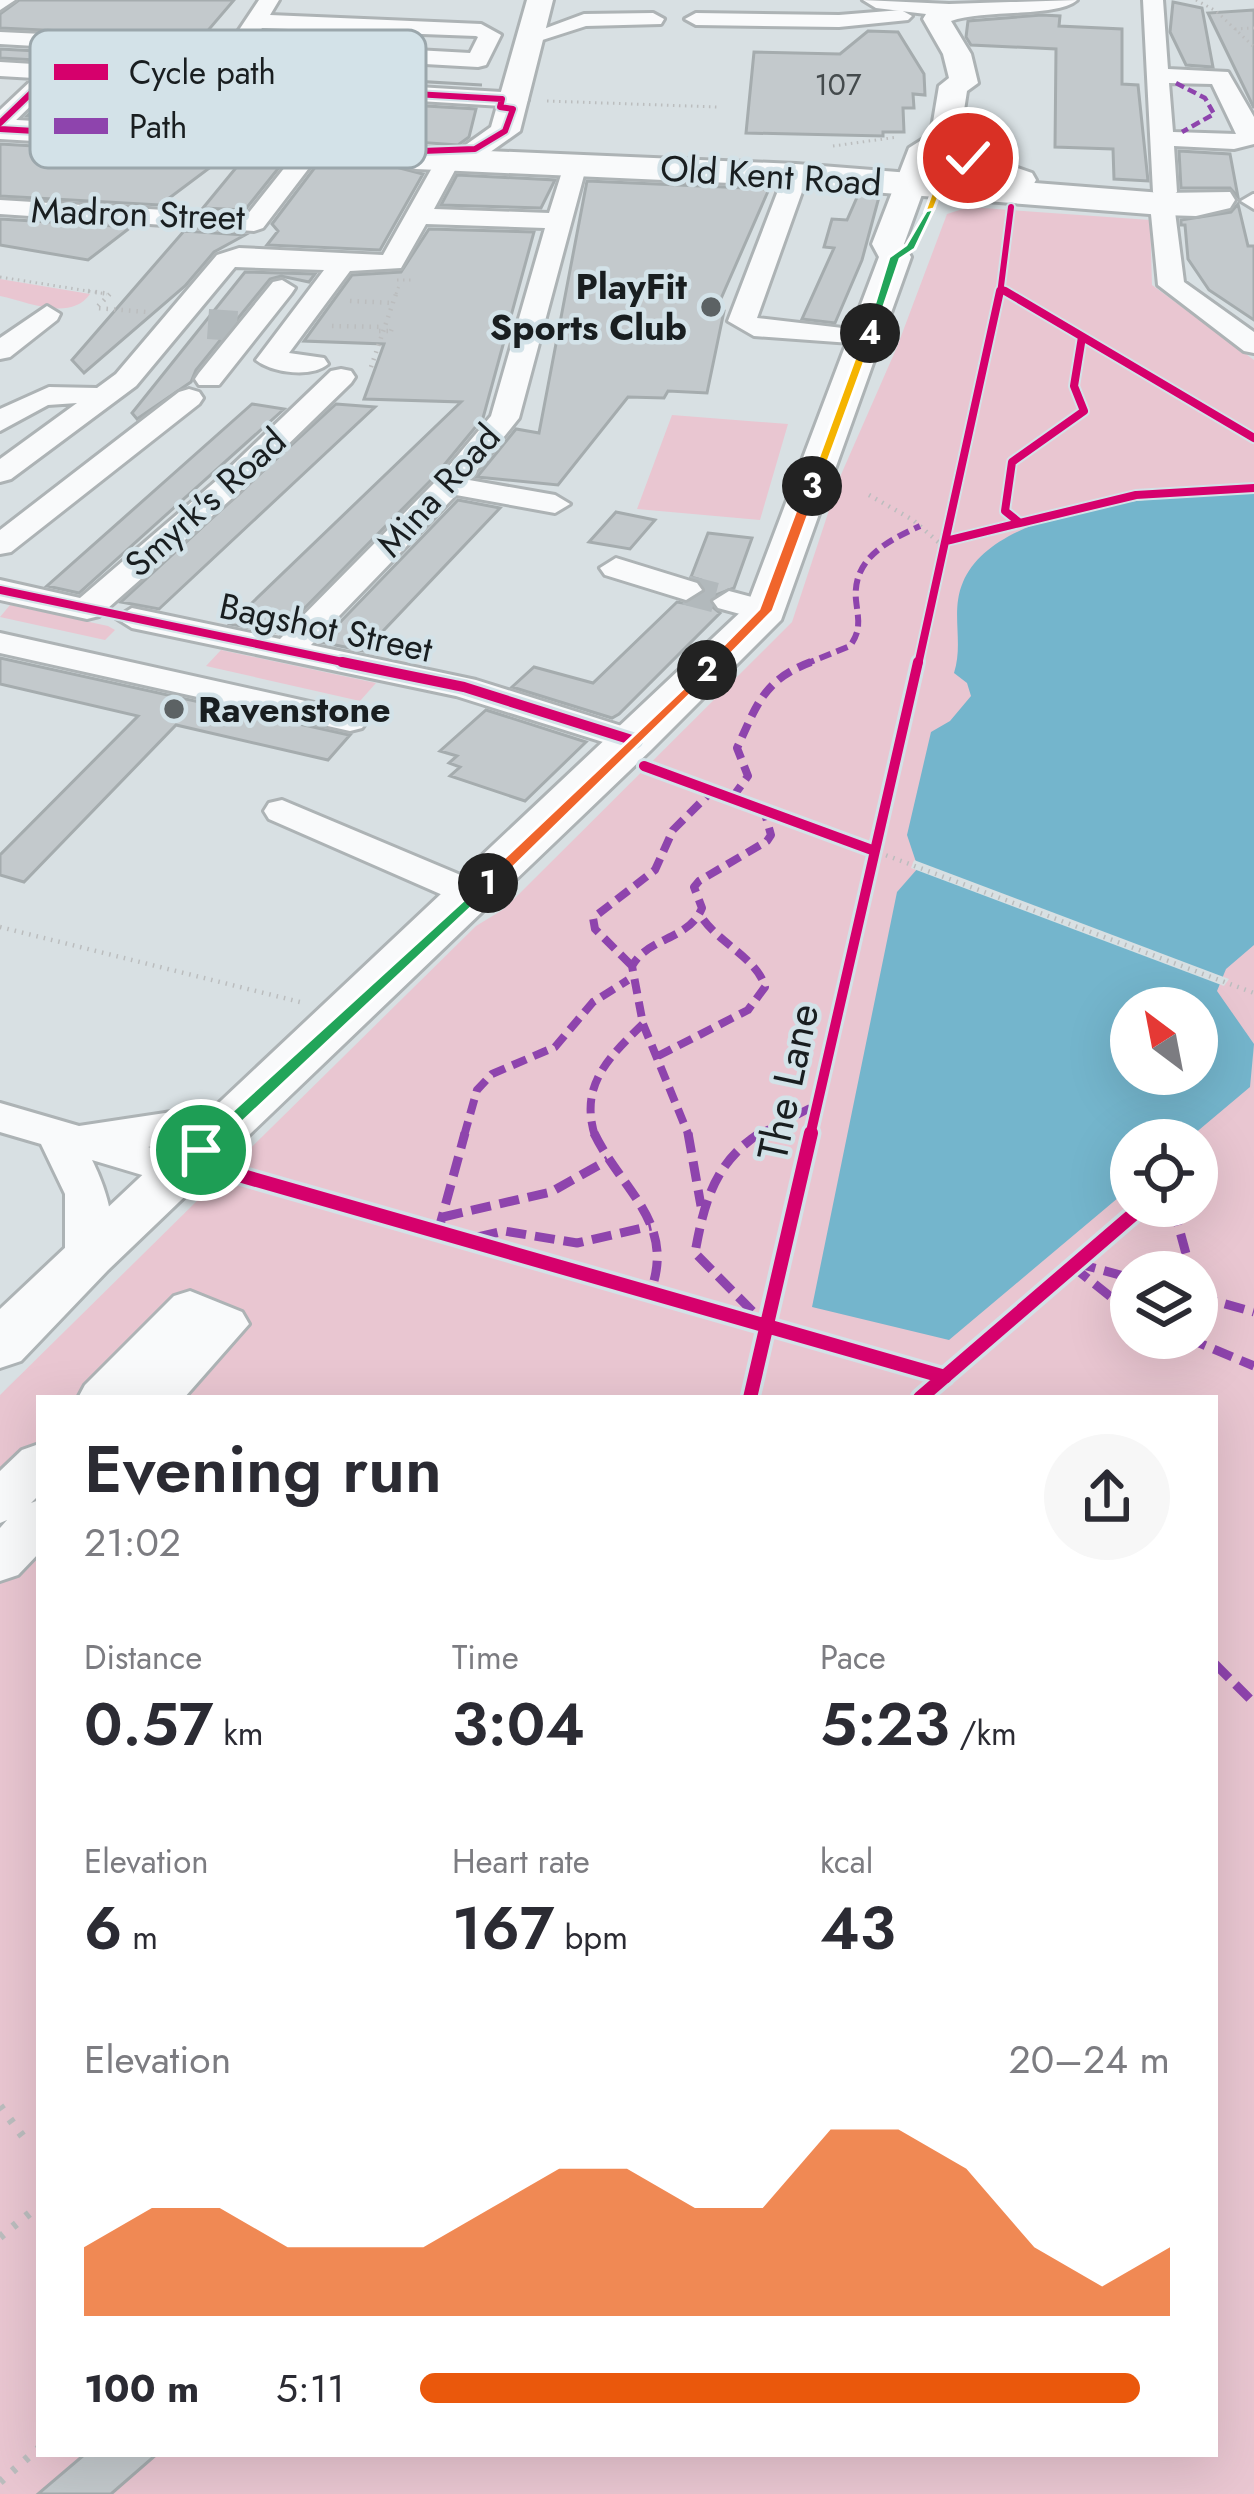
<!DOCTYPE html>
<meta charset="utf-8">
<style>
body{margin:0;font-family:Jost,sans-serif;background:#f7f7f7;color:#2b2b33;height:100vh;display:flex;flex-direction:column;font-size:45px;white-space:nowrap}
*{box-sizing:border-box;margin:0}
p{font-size:39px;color:#7c7c81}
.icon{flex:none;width:66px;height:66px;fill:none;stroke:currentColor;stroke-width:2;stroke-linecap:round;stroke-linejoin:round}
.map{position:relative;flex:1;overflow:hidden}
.drawer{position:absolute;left:36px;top:1395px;width:1182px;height:1062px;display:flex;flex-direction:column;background:#fff;border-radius:0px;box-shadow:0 12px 48px #0002}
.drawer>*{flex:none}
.needle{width:78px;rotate:328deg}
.tools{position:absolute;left:1110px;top:987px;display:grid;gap:24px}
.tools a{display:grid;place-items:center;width:108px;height:108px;border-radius:50%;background:#fff;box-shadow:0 12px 48px #0002;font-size:60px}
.pin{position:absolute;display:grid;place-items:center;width:102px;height:102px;color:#fff;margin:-51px;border:6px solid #fff;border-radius:50%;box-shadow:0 3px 12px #0007}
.km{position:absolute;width:60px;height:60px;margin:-30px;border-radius:50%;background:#222;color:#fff;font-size:33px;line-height:60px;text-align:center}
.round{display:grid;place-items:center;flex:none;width:126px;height:126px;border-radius:63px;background:#f7f7f7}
.headline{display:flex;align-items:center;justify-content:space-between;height:204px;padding:0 48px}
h1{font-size:66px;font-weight:600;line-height:90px}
.metrics{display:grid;grid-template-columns:repeat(3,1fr);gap:18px;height:204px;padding:12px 48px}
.metrics div{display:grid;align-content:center}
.metrics b{font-size:60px;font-weight:600}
.metrics small{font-size:33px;font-weight:400}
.metrics p{font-size:33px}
.chart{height:336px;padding:24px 48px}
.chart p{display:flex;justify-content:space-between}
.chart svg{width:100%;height:216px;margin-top:12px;fill:#ea580c;opacity:.7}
ul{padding:0 48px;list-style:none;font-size:39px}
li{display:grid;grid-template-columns:192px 144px 1fr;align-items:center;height:90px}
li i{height:30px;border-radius:15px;background:#ea580c}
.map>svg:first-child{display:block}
</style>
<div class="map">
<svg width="1254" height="2494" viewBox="0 0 1254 2494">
<rect width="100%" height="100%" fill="#d8e0e3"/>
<path fill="#e9c6d1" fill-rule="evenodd" d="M969,207L1150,220L1152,285L1254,360V2494H0V1395L476,926L504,909L792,622L840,477L897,347L947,214ZM1131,1008H1197V1074H1131ZM1131,1140H1197V1206H1131ZM1131,1272H1197V1338H1131ZM39,1398H1215V2454H39Z
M0,279L90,294C70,322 29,302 0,296Z
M672,415L788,424L760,520L637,509Z
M10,605L108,626L115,630L105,640L0,617Z
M221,650L376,683L360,701L206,666Z"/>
<path fill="#74b5cc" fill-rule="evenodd" d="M1254,494V945L1226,969L1217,991L1254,1044L1250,1087L1187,1140H1131V1187L949,1340L812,1307L897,892L918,868L907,835L931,732L950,721L971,696L967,683L954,673C964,642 950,612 963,582C996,502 1179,494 1254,494ZM1131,1008H1197V1074H1131Z"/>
<path fill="#d8e0e3" d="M914,860L1229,979L1224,986L911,868Z"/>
<path fill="#c3c9cc" stroke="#a5acae" stroke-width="3" d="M19,0H234L199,41L191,37L0,28V14Z
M1173,2L1202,8L1213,67L1186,65L1170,32Z
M1254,10V108L1208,13Z
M1042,15L1060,16L1059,26L1122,29V84L1138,85L1148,181L1114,179L1113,149L1055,147L1056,49L971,45L966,37L968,21Z
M868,31L898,32L924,74L925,95L913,94L914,108H903L904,132H883V136L746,133L754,52L840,54Z
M0,49L184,59L177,67L482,85L0,58Z
M60,84L476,109L469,137L458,145L141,123L166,94L82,89L52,118L27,116Z
M0,144L224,157L160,205L0,196Z
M1179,151L1230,154L1238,197L1230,188H1181Z
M244,158L285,160L245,210L203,208Z
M319,162L392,166L423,174L380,250L267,245L278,231L272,224Z
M457,175L555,180L541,208L441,205Z
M587,181L769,189L716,310L724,311L707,393L668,391L664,398L628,397L558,485L477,477L516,429L539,433Z
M858,195L879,197L862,260L835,323L802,319L834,248L824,247L832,219L847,220Z
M1238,204L1248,246H1254V320L1209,290L1188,259L1185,225H1181V220L1231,212Z
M0,219L131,227L88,260L0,245Z
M429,229L534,232L483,418L435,476L280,633L230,624L461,402L364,399L384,344L304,341L352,275L401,272Z
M184,231L245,235L214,252L185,286L84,373L72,360Z
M245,272L315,274L309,282L281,276L270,279L196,370L191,382L137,419L132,413Z
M252,404L284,409L79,593L47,586Z
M336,404L375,407L159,609L121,602Z
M458,500L500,508L364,651L321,642Z
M616,512L655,520L630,549L589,542Z
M708,533L752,538L734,588L711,597L709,604L720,613L619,714L612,718L512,687L534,667L593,683L677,602L688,604L704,594L701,580L691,577Z
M0,658L349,735H350L328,760L176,725L24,882L0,875V855L138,716L0,684Z
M486,710L586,742L525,801L450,776L460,767L449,763L457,756L440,751Z
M85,2454H157L111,2494H38Z"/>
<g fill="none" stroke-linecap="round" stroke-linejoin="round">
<path stroke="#b2b9bc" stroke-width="30" stroke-dasharray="30 15" stroke-linecap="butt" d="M208,324L237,326
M686,590L729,601"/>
<defs>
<path id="minor" d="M0,0H15L0,10Z
M259,0H279L270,15L481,24L501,35L486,65L478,67L266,55L235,36ZM262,28L476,36L478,37L470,53L271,42L258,34Z
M1143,0H1163L1168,69L1228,72L1254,117V144L1234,149L1174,146L1177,192L1169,198L1174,204L1184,282L1254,332V353L1244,351L1158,285L1150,204L1158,198L1153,192ZM1169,83L1212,84L1236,134L1173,132Z
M901,10L912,16L908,20L839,27L696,25L685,19L696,13L839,15Z
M653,13L664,19L661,24L586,26L533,43L522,37L584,14Z
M0,32L191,41L202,48L191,55L0,44Z
M0,62L517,93L528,100L517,107L58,79L8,128L0,130V110L34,78L0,76Z
M313,140L325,147L263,228L254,231L0,214V200L247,215L305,142Z
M449,152L461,159L434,209L549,213L566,159H584L587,164L519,418L469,480L555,495L570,504L555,513L456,495L311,645L476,680L647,734L653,741L647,748L635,752L456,696L132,628L116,618L132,608L280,639L438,479L491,416L545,228L426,224L401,268L350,271L289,353L324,358L328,364C312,378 272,373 256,360L324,270L235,267L136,386L11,479L0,482V459L77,403L48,405L0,431V409L49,387L97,388L116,374L217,255L239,248L383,255L437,159Z
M796,168L808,175L757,318L868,331L878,333L882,339L878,345L754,336L728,321L784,175Z
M1253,194H1254V209L1241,201Z
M282,280L295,288L291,294L219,385H199L195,379L199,373L273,282Z
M47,306L60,314L57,320L10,357L0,359V338Z
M341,369L351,371L355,377L351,383L238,493L99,616L87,619L0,600V580L80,598L216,481L331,371Z
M189,389L199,392L203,398L199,404L11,552L0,554V530L179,392Z
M616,558L697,583L702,590L686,600L605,575L600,568Z
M729,591L778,604L782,611L766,621L718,608L713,601Z
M0,633L350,711L362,714L367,721L362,728L350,731L0,653Z
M282,800L489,887L494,895L489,903H461L269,819L264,811L269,803Z
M238,1102L253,1106L259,1116L253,1126L148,1147L194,1160L201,1171L194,1182L179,1186L92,1160C107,1190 122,1236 104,1267L88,1272L72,1267L65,1256V1194L41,1144L0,1132V1103L79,1126Z
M190,1291L242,1312L249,1324L184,1398H78L85,1385L174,1296Z
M39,1444V1495L31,1503L39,1500V1553L18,1575L0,1581V1528L7,1520L0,1523V1471L22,1450Z"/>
<path id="major" d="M527,0H553L520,131L486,155H464L460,149L491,127Z
M863,0L949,4L1077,0C1057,18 983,9 951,21L971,54L978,83L967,91L960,136L989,158L1032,173L1036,180L1032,187C1002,194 965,169 942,151L937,153L904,244L911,257L781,620L651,750L108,1270L21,1361L0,1368V1309L747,606L879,257L872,244L909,148L931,134L939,86L949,78L943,54L923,19L926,14L876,8Z"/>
<path id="highway" d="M0,119L396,142L418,148L796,164L1162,193L1230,192L1235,200L1230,208L1196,216L1162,215L796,186L416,169L393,162L0,139Z"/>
</defs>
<use href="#minor" stroke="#adb3b5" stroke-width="6"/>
<use href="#major" stroke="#adb3b5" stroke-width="6"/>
<use href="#highway" stroke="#adb3b5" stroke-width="6"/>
<path stroke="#bbbdbe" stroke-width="3" stroke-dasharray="1.5 4.5" stroke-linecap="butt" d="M1196,0L1216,11L1254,47
M1235,29L1254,28
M547,101L718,107
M833,146L898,137
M0,277L107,294
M396,294L400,283"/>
<path stroke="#bbbdbe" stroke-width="4.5" stroke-dasharray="1.5 6" stroke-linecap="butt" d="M88,291L110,294L96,308L147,312
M350,301L394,303
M332,326L384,327
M391,331L393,326
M371,367L397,291
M869,495L913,520L945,548
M872,850L1254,993
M0,927L300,1002"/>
<path stroke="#bbbdbe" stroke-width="8" stroke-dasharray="4.5 12" stroke-linecap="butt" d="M0,2106L24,2138
M0,2237L39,2206
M0,2482L39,2448"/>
<use href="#minor" fill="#f9fafb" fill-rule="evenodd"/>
<use href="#major" fill="#f9fafb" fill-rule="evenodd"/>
<use href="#highway" fill="#f9fafb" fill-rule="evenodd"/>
<path stroke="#bbbdbe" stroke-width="3" stroke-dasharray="1.5 4.5" stroke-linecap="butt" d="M397,280H412"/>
<path stroke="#bbbdbe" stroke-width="4.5" stroke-dasharray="1.5 6" stroke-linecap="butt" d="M379,331H394"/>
<path stroke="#8e44ad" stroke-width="4.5" stroke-dasharray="9 4.5" stroke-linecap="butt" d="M1176,83L1205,98L1214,114L1182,132"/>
<path stroke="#8e44ad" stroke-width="6" stroke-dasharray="12 6" stroke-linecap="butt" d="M803,665L850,646C862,629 858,619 856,600C852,559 887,541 920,526"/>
<path stroke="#8e44ad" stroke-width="8" stroke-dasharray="15 8" stroke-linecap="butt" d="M732,798L748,776L737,748C757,705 763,680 811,662
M631,965L595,929L593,918L655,870L673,830L713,790
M643,1024L689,1136
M658,1056L748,1010L765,987C758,959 717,942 701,916
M464,1136L477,1090L492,1074L555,1047L593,1002L628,980
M595,1136C579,1085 609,1057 643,1024L632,966C648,937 689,940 702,908L694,887L699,881L767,841L771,835L764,810
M756,1136L816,1105"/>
<path stroke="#8e44ad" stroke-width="9" stroke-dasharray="20 9" stroke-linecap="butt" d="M594,1133C622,1191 677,1223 650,1293
M688,1133L701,1206
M760,1133C715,1162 704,1202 695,1253L764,1323
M1173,1206L1191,1272
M443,1217L551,1192L608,1160
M438,1232L465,1133
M478,1237L504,1231L577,1243L651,1226
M1076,1263L1131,1278
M1072,1266L1131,1313
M1197,1296L1254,1312
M1187,1338L1254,1366
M1215,1664L1254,1703"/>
<defs>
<path id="cycleway-far3" d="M0,123L52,73L502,99
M0,129L396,152L475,149L505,131L513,109L500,107L502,99
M1001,288L1010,294
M1000,294L1011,207"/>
<path id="cycleway-far2" d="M1005,291L1254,438
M1020,523L1136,495L1254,488
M946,541L1020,523L1005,511L1012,462L1084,411L1074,386L1082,337
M0,590L357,665
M918,665L1000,291"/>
<path id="cycleway-far1" d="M342,662L464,687L635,741
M644,766L872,850
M810,1136L918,662"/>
<path id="cycleway" d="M225,1171L945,1377
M750,1398L811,1133
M920,1398L1143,1206"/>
</defs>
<use href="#cycleway-far3" stroke="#d3e2e8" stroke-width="10"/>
<use href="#cycleway-far2" stroke="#d3e2e8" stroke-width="12"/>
<use href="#cycleway-far1" stroke="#d3e2e8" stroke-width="16"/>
<use href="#cycleway" stroke="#d3e2e8" stroke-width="21"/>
<use href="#cycleway-far3" stroke="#d6006c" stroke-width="6"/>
<use href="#cycleway-far2" stroke="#d6006c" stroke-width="8"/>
<use href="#cycleway-far1" stroke="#d6006c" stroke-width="10"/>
<use href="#cycleway" stroke="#d6006c" stroke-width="14"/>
</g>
<path fill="#22a559" stroke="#fff" stroke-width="3" d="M488,878L494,879V886L207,1155H194V1146Z"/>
<path fill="#f0652b" stroke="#fff" stroke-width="3" d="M707,666L712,673L494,886H482V879Z"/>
<path fill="#f0652b" stroke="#fff" stroke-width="3" d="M812,482L819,486L773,611L712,673H702V667L759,609L805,486Z"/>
<path fill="#f5b400" stroke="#fff" stroke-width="3" d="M870,329L875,333L819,486L807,489L864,333Z"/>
<path fill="#22a559" stroke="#fff" stroke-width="3" d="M929,206L934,209L915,249L900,259L875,333L865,335L889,257L906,245Z"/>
<path fill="#f5b400" stroke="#fff" stroke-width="3" d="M950,143H958L973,158L964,160L956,153L934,209L925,211Z"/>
<g fill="#5c6264" stroke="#d3e2e8" stroke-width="4.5">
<circle cx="711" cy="307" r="12"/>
<circle cx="174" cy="709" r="12"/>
</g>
<g text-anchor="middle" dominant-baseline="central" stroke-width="9" stroke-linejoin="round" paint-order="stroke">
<g font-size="30" fill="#444a4c">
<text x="838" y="84">107</text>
</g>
<g font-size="36" fill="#191e20" stroke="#d3e2e8">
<text transform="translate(771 175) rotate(4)">Old Kent Road</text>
<text transform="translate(138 213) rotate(2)">Madron Street</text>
<text transform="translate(438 490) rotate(-48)">Mina Road</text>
<text transform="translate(205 502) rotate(-42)">Smyrk's Road</text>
<text transform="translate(326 627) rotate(12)">Bagshot Street</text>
</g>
<g font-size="36" font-weight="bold" fill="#191e20" stroke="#d3e2e8" text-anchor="end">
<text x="687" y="286">PlayFit<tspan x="687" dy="41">Sports Club</tspan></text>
<text x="198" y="709" text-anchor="start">Ravenstone</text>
</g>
<g font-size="42" fill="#191e20" stroke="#d3e2e8">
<text transform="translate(788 1082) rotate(-78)">The Lane</text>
</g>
</g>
<rect x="30" y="30" width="396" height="138" rx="18" fill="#d3e2e8" stroke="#9ba7ac" stroke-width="3"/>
<rect x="54" y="64" width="54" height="16" fill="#d6006c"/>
<rect x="54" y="118" width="54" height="16" fill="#8e44ad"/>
<g font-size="33" fill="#191e20">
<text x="129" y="84">Cycle path</text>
<text x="129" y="138">Path</text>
</g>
</svg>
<div class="tools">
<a><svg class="needle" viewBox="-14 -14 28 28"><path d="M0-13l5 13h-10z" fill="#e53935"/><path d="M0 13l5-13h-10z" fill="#7c7c81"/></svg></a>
<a><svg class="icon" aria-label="locate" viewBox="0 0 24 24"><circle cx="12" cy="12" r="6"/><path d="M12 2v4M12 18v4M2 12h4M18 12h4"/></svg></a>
<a><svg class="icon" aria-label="layers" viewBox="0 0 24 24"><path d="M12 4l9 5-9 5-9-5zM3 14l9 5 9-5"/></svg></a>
</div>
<div class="pin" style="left:201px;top:1150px;background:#1e9e55"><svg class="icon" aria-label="arrive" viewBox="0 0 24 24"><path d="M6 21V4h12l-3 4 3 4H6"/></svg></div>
<div class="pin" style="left:968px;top:158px;background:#d93025"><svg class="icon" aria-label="check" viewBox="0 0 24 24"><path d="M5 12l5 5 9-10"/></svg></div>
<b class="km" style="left:488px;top:883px">1</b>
<b class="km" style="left:707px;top:670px">2</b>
<b class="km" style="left:812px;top:486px">3</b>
<b class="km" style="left:870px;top:333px">4</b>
<section class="drawer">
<div class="headline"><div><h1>Evening run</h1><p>21:02</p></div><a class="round"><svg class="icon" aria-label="share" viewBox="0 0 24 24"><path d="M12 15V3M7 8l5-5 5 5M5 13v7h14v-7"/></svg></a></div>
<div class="metrics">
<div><p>Distance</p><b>0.57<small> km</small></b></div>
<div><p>Time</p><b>3:04</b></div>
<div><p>Pace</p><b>5:23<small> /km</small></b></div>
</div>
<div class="metrics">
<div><p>Elevation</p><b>6<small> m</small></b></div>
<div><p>Heart rate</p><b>167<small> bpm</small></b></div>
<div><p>kcal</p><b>43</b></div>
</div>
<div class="chart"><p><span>Elevation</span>20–24 m</p>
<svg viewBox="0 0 160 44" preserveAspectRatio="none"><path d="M0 44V30L10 22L20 22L30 30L40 30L50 30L60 22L70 14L80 14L90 22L100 22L110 6L120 6L130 14L140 30L150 38L160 30V44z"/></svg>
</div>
<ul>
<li><b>100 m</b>5:11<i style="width:96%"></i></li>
</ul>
</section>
</div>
